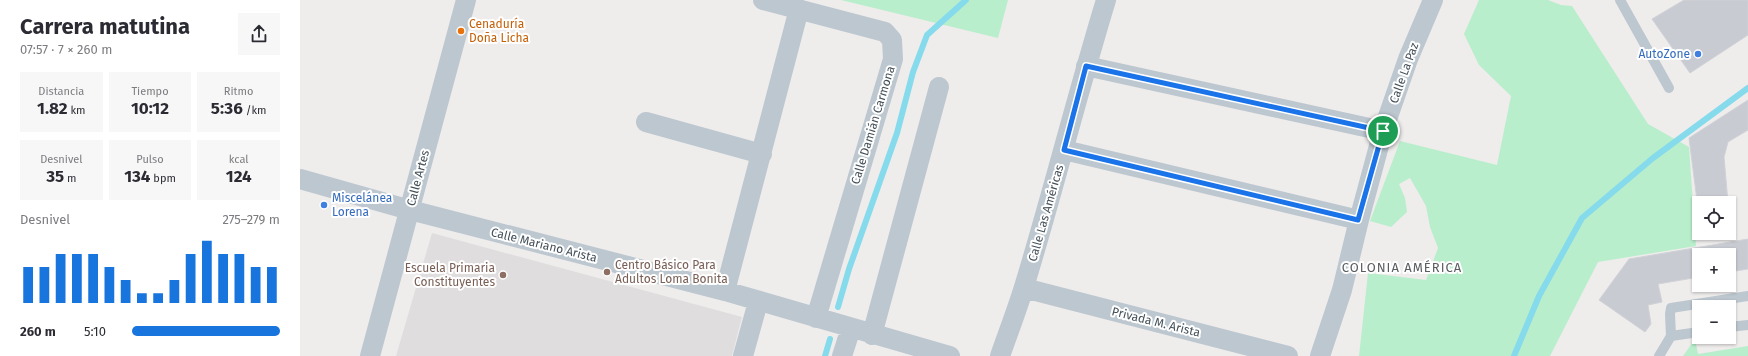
<!DOCTYPE html>
<html lang="es">
<meta charset="utf-8">
<style>
body{margin:0;font-family:"Fira Sans",sans-serif;background:#f7f7f7;color:#2b2b33;height:100vh;display:flex;flex-direction:column;font-size:15px;white-space:nowrap}
*{box-sizing:border-box;margin:0}
p{font-size:13px;color:#7c7c81}
.icon{flex:none;width:22px;height:22px;fill:none;stroke:currentColor;stroke-width:2;stroke-linecap:round;stroke-linejoin:round}
.map{position:relative;flex:1;overflow:hidden}
.details{display:flex;flex-direction:column;background:#fff;width:300px}
.details>*{flex:none}
.tools{position:absolute;left:1392px;top:196px;display:grid;gap:8px}
.tools a{display:grid;place-items:center;width:44px;height:44px;border-radius:0px;background:#fff;box-shadow:0 1px 3px #0004;font-size:20px}
.pin{position:absolute;display:grid;place-items:center;width:34px;height:34px;color:#fff;margin:-17px;border:2px solid #fff;border-radius:50%;box-shadow:0 1px 4px #0007}
.round{display:grid;place-items:center;flex:none;width:42px;height:42px;border-radius:0px;background:#f7f7f7}
.overview{display:flex;align-items:center;justify-content:space-between;height:68px;padding:0 20px}
h1{font-size:22px;font-weight:700;line-height:30px}
.figures{display:grid;grid-template-columns:repeat(3,1fr);gap:6px;height:68px;padding:4px 20px}
.figures div{display:grid;align-content:center;border-radius:0px;background:#f7f7f7;text-align:center}
.figures b{font-size:17px;font-weight:700}
.figures small{font-size:11px;font-weight:400}
.figures p{font-size:11px}
.chart{height:112px;padding:8px 20px}
.chart p{display:flex;justify-content:space-between}
.chart svg{width:100%;height:72px;margin-top:4px;stroke:#1875dd;stroke-width:6}
ul{padding:0 20px;list-style:none;font-size:13px}
li{display:grid;grid-template-columns:64px 48px 1fr;align-items:center;height:30px}
li i{height:10px;border-radius:5px;background:#1875dd}
main{display:flex;flex:1;min-height:0}
.map>svg:first-child{display:block}
</style>
<main>
<section class="details">
<div class="overview"><div><h1>Carrera matutina</h1><p>07:57 · 7 × 260 m</p></div><a class="round"><svg class="icon" aria-label="share" viewBox="0 0 24 24"><path d="M12 15V3M7 8l5-5 5 5M5 13v7h14v-7"/></svg></a></div>
<div class="figures">
<div><p>Distancia</p><b>1.82<small> km</small></b></div>
<div><p>Tiempo</p><b>10:12</b></div>
<div><p>Ritmo</p><b>5:36<small> /km</small></b></div>
</div>
<div class="figures">
<div><p>Desnivel</p><b>35<small> m</small></b></div>
<div><p>Pulso</p><b>134<small> bpm</small></b></div>
<div><p>kcal</p><b>124</b></div>
</div>
<div class="chart"><p><span>Desnivel</span>275–279 m</p>
<svg viewBox="0 0 160 44" preserveAspectRatio="none"><path d="M5 44V22M15 44V22M25 44V14M35 44V14M45 44V14M55 44V22M65 44V30M75 44V38M85 44V38M95 44V30M105 44V14M115 44V6M125 44V14M135 44V14M145 44V22M155 44V22"/></svg>
</div>
<ul>
<li><b>260 m</b>5:10<i style="width:100%"></i></li>
</ul>
</section>
<div class="map">
<svg width="1448" height="356" viewBox="0 0 1448 356">
<rect width="100%" height="100%" fill="#efecec"/>
<path fill="#e0ddde" d="M132,233L442,317L432,356H96Z"/>
<path fill="#b8eecb" d="M541,0H708L698,38Z
M1179,0H1248L1261,5L1272,6L1348,124L1389,147L1396,246L1298,262L1250,356H1059L1068,273L1126,280L1138,248L1130,227L1126,206L1110,178L1099,184L1105,198L1107,212L1091,227L1070,221L1100,141L1197,165L1211,96L1179,65L1164,34Z
M1395,339L1398,354L1448,346V356H1383Z"/>
<g fill="none" stroke-linecap="round" stroke-linejoin="round">
<path stroke="#85daec" stroke-width="6" d="M538,307L549,269L597,133L613,72L627,35L666,0
M525,356L530,339
M1214,356L1239,296L1282,218L1353,158L1448,88"/>
</g>
<path fill="#c8cbd1" stroke="#d0d2d8" d="M1384,0H1448V35L1390,73L1352,19Z
M1448,100V130L1428,142L1424,157L1428,203H1399V216L1389,138Z
M1429,214L1431,234L1402,238L1401,233H1429Z
M1448,239V269L1429,272V255H1399V277L1358,284L1362,302L1348,305L1351,324L1345,332L1299,300L1329,259Z"/>
<g fill="none" stroke-linecap="round" stroke-linejoin="round">
<path stroke="#bcc7cf" stroke-width="10" d="M1320,0L1369,88
M1429,327L1448,325
M1371,336L1370,314L1371,308L1448,296
M1359,356L1371,336L1399,332"/>
<path stroke="#bcc7cf" stroke-width="20" d="M463,0L585,32L592,40L593,59L516,318
M786,66L1083,131
M346,122L462,154
M764,150L1059,220
M0,179L110,210L425,291L650,356
M724,288L988,356
M425,291L499,9
M572,335L639,87
M70,356L166,0
M443,356L458,302
M542,356L551,328
M700,356C708,333 717,310 724,287C753,192 777,95 806,0
M1020,356L1042,290L1059,220L1083,131L1108,59L1133,0"/>
</g>
<g fill="none" stroke-linecap="round" stroke-linejoin="round">
<defs>
<path id="route" d="M786,66L1083,131L1058,220L764,150Z"/>
</defs>
<use href="#route" stroke="#fff" stroke-width="8"/>
<use href="#route" stroke="#1a73e8" stroke-width="5"/>
</g>
<circle fill="#e8710a" stroke="#fff" stroke-width="1.5" cx="161" cy="31" r="4"/>
<g fill="#3f7fe0" stroke="#fff" stroke-width="1.5">
<circle cx="1398" cy="54" r="4"/>
<circle cx="24" cy="205" r="4"/>
</g>
<g fill="#8d6e63" stroke="#fff" stroke-width="1.5">
<circle cx="307" cy="272" r="4"/>
<circle cx="203" cy="275" r="4"/>
</g>
<g text-anchor="middle" dominant-baseline="central" stroke-width="4" stroke-linejoin="round" paint-order="stroke">
<g font-size="12" fill="#c56008" stroke="#fff" text-anchor="start">
<text x="169" y="24">Cenaduría<tspan x="169" dy="14">Doña Licha</tspan></text>
</g>
<g font-size="12" fill="#366cbe" stroke="#fff" text-anchor="end">
<text x="1390" y="54">AutoZone</text>
<text x="32" y="198" text-anchor="start">Miscelánea<tspan x="32" dy="14">Lorena</tspan></text>
</g>
<g font-size="12" fill="#445059" stroke="#fff">
<text transform="translate(1104 73) rotate(-70)">Calle La Paz</text>
<text transform="translate(573 125) rotate(-73)">Calle Damián Carmona</text>
<text transform="translate(118 178) rotate(-75)">Calle Artes</text>
<text transform="translate(746 213) rotate(-74)">Calle Las Américas</text>
<text transform="translate(244 245) rotate(14)">Calle Mariano Arista</text>
<text transform="translate(856 322) rotate(14)">Privada M. Arista</text>
</g>
<g font-size="12" fill="#785e54" stroke="#fff" text-anchor="start">
<text x="315" y="265">Centro Básico Para<tspan x="315" dy="14">Adultos Loma Bonita</tspan></text>
<text x="195" y="268" text-anchor="end">Escuela Primaria<tspan x="195" dy="14">Constituyentes</tspan></text>
</g>
<g font-size="13" letter-spacing="1" fill="#595d61" stroke="#fff">
<text x="1102" y="267">COLONIA AMÉRICA</text>
</g>
</g>
</svg>
<div class="tools">
<a><svg class="icon" aria-label="locate" viewBox="0 0 24 24"><circle cx="12" cy="12" r="6"/><path d="M12 2v4M12 18v4M2 12h4M18 12h4"/></svg></a>
<a>+</a>
<a>−</a>
</div>
<div class="pin" style="left:1083px;top:131px;background:#1e9e55"><svg class="icon" aria-label="arrive" viewBox="0 0 24 24"><path d="M6 21V4h12l-3 4 3 4H6"/></svg></div>
</div>
</main>
